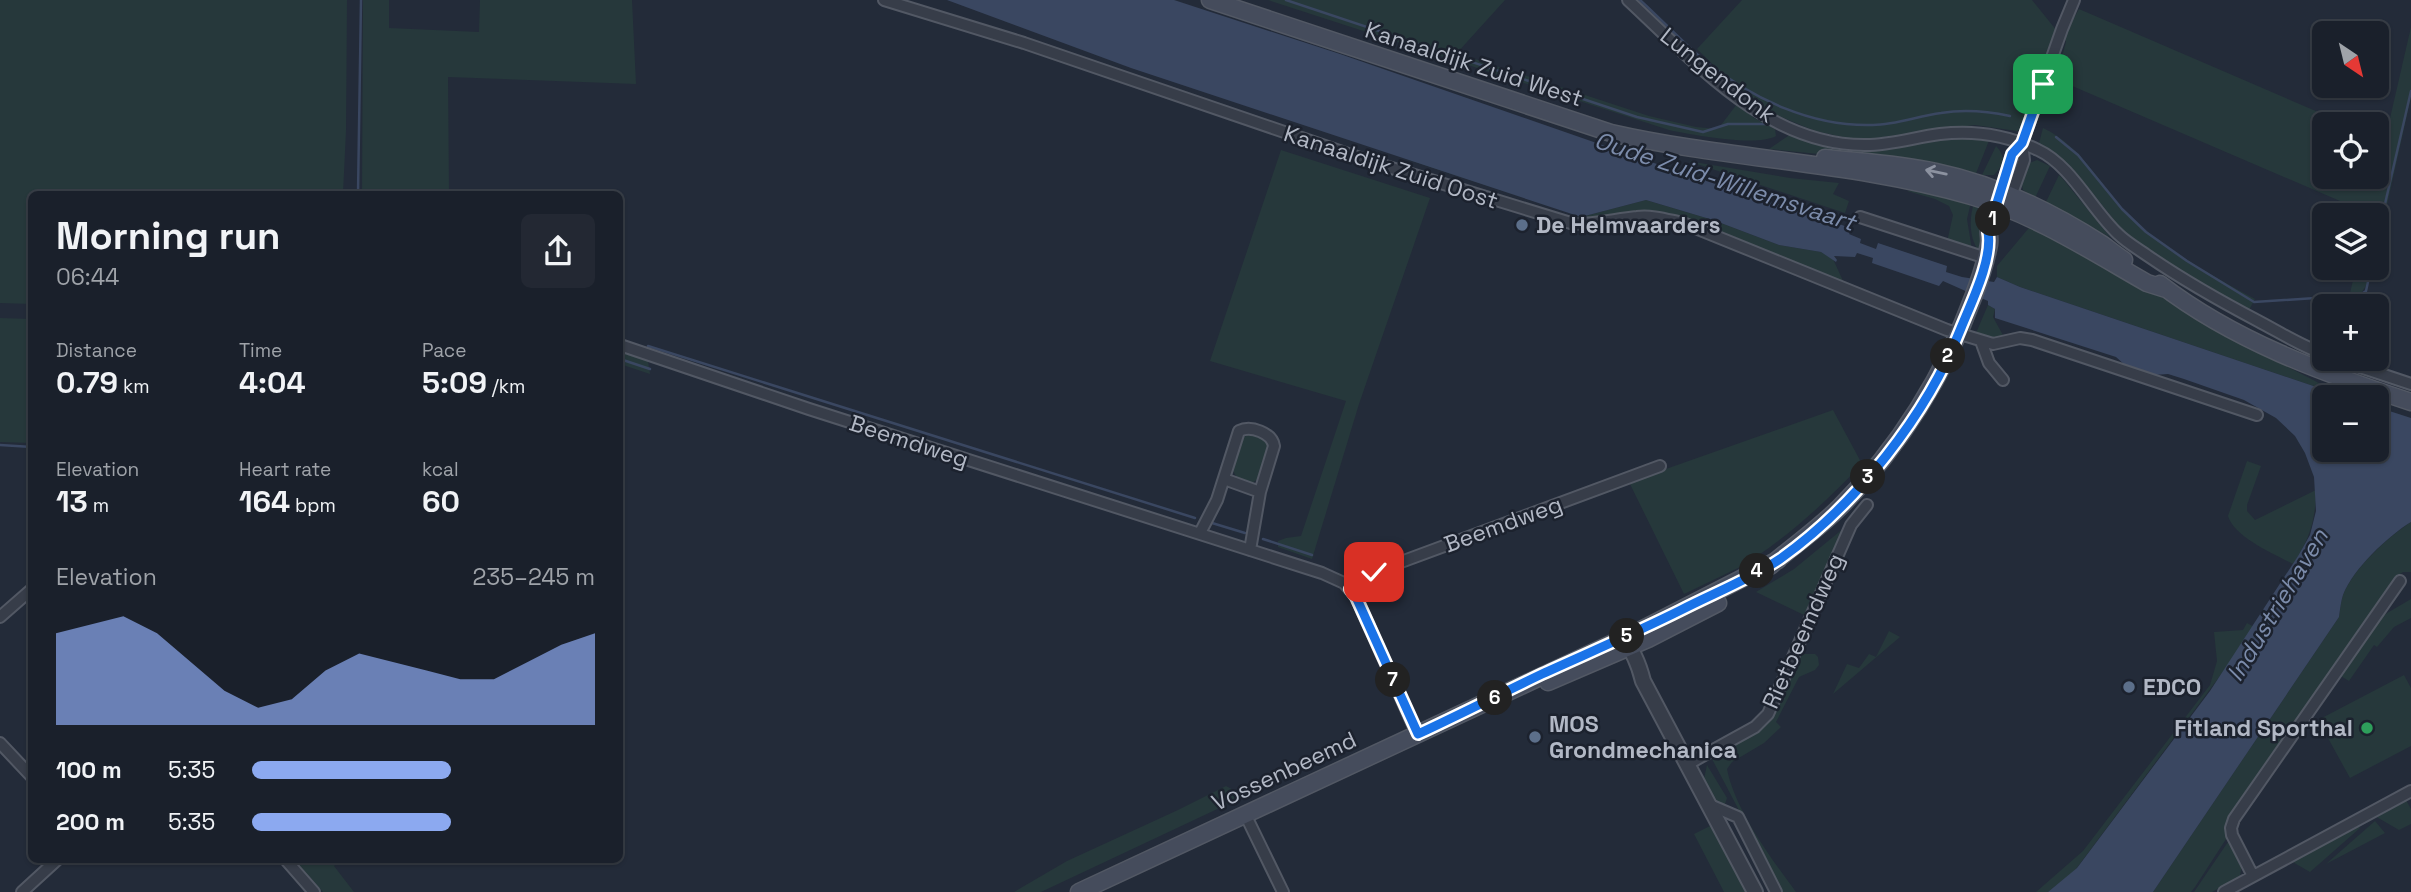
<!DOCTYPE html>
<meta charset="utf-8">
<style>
body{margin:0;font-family:"Space Grotesk",sans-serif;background:#232833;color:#f1f3f6;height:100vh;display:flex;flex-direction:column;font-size:26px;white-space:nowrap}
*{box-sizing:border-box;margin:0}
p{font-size:23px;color:#9fa3a9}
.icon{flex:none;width:38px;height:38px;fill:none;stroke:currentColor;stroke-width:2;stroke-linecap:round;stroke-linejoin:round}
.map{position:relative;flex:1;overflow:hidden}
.side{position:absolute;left:28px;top:191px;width:595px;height:672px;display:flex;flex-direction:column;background:#1a202b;border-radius:10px;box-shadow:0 2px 5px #0004,0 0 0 2px #383e47}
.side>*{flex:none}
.needle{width:46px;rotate:145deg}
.tools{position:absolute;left:2312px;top:21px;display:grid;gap:14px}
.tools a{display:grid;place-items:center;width:77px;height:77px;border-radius:10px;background:#1a202b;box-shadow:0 2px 5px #0004,0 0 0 2px #383e47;font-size:35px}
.pin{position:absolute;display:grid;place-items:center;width:60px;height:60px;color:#fff;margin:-30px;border-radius:14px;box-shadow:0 4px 10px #0006}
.km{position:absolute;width:35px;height:35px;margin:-18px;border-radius:50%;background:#222;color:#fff;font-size:19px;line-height:35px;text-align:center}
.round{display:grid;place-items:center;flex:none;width:74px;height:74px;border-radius:10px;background:#232833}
.head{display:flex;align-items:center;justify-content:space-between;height:119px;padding:0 28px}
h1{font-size:38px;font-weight:700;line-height:52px}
.figures{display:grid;grid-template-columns:repeat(3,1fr);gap:10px;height:119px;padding:7px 28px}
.figures div{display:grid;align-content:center}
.figures b{font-size:30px;font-weight:700}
.figures small{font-size:19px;font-weight:400}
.figures p{font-size:19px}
.chart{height:196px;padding:14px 28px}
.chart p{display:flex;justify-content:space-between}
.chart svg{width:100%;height:126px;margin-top:7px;fill:#8ca9f0;opacity:.7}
ul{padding:0 28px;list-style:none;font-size:23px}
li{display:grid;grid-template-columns:112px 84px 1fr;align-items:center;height:52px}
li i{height:18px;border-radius:9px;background:#8ca9f0}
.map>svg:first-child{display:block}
</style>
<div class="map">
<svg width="2411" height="892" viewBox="0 0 2411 892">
<rect width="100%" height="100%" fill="#232b39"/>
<path fill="#26383b" d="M0,0H347L346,130L343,194H32L31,304L0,303Z
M363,0H389V28L479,32L480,0H632L636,84L448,77L449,194H362Z
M1268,0H1505L1457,53L1649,116L1696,127L1718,129L1737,104L1754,118L1775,129L1776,136C1757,147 1692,135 1669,130Z
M1742,0H2032L2057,31L2022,129L2017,131L1975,125L1868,139L1847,138L1815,131L1779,116L1746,97L1697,49Z
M2079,9L2346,124H2324V177H2376L2377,137L2385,140L2411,27V97L2377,250L2376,215H2368V213L2056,79L2066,42L2064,36Z
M1420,126L1581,217L1646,200L1713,220L1779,245L1821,252L1833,259L1844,283L1723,232L1670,215L1645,211L1582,222L1577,215L1409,160Z
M2043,128C2084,147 2102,190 2133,219C2168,252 2213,276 2255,299L2249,310L2177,269L2122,230L2073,169L2039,143Z
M1791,134L1845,146L1954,137L1990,138L1975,176L1839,156L1769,149Z
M1996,146C2006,156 2004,165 1994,175H1982Z
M1281,150L1430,198L1359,404L1312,559L1278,547V541L1286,538L1301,536L1346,401L1210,361Z
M2037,160L2050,166L2035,198L2023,190L2021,180L2029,163Z
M1688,161L1790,178L1839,183L1833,194L1849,201L1845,213Z
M2059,175L2063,179L2110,237L2046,202Z
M1907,191H1921L1971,202L1967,219L1972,250L1947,242L1953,215L1949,206L1935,199Z
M1974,203C1988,218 1984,232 1979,251C1969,239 1969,218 1974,203Z
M2033,223L2088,251L2226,335L2346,397L2020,287L1997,277V266Z
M2356,268H2372L2367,284L2362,292L2350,293Z
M1988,305L1995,309L1993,317L2004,337L1990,338L1976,333Z
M0,318L31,319V443L0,442Z
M620,352L648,361L650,374L620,364Z
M1833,410L1862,464C1825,503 1784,541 1738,568C1720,577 1702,585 1684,594L1629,482Z
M1252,432L1266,436L1269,444L1258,479L1252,483L1237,478L1232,469L1244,437Z
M2247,461L2261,466L2247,505V511L2255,520L2316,490C2316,519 2309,541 2293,564C2274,554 2234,537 2228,516Z
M2411,522V572H2403L2394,578L2232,817L2228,836L2195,887L2191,892H2153L2339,617C2340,610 2341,601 2343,595C2353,569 2388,537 2411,522Z
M1844,528L1804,615L1756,592L1794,569Z
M2411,599V618L2394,627L2377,647L2374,645L2349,681L2339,675L2382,616Z
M2247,623L2254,627L2237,653L2073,873L2048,892H2036L2083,851L2210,685L2217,661L2214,632L2243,630Z
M1889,631L1900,637L1833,694L1847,664L1859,668L1869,654L1876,657Z
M1802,654H1815L1818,657L1819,665L1815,670L1799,677L1776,722L1781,727L1764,743L1732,762L1727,769C1735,810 1771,858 1796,892H1782L1712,759L1765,726L1773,715Z
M2404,675L2411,688V746L2350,778L2318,720Z
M1707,765L1727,798L1725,804L1714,801L1704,779Z
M1226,786L1245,796L1041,892H1014L1067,861L1178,810Z
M2406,800L2411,809V824L2399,830L2375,816Z
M2375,821L2385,833L2326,864Z
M1712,825L1746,892H1724L1694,834Z
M2358,825L2360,828L2310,872L2291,861Z
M2230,839L2242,864L2240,876L2212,892H2194Z
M294,859H341L334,866L354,892H323Z"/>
<path fill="#3a4761" d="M947,0H1174L1340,54L1654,163L1842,225L1852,229L1849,234L1861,239L1860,243L1876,249L1878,243L1947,266L1946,272L1962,277L1994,282L1997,277L2020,287L2346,397H2324V450H2376L2377,407L2411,418V522C2388,536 2353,569 2343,595C2341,601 2340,610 2339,617L2153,892H2048L2077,868L2210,691L2298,556L2310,535L2316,511L2314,477L2305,453L2295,436L2276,418L2244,400L2184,379L2168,374L2153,375L2126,366L2116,357L1995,318V309L1988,305V301L1943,281L1939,286L1872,263L1873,258L1857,253L1855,257L1834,256L1837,260L1836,262L1821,252L1779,245L1713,220L1646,200L1581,217L1131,68Z"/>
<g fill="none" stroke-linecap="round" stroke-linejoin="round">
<path stroke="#3a4761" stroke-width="2.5" d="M1286,0L1637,117L1703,132L1728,124H1766
M1640,0C1662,20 1683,43 1706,62C1753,99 1812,127 1873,125C1896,125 1918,116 1941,113C1964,109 1987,111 2010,116
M2056,137L2078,155L2122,209L2146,232L2187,261L2254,302L2360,295L2366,291L2371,268
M358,194L361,0
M2376,243L2411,91
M648,346L1195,518
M620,359L650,369
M0,445L32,447
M1212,523L1245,533
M1263,539L1312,555"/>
<defs>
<path id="minor" d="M884,0L1024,43L1372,162L1574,224C1596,224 1616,219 1637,217C1652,215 1668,220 1683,223L1947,330L1993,344L2020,338L2032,340L2257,415
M1628,0C1695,62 1767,146 1866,145C1891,145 1916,137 1940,134C1974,130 2007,135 2038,150C2071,165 2092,210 2118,234C2126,242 2138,249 2148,256C2183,280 2220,301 2258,321C2279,332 2301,346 2324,354
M2001,192L2012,154L2022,143
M2011,196L2024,160L2022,143L2062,29L2074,0
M1860,217L1986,258
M1981,341L1989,363L2003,380
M620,345L809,409L1322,573L1344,583L1356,597L1417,734
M2336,359L2411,384
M1224,479L1260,492
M1200,533L1217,500L1239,431C1251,425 1272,433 1274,446L1260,492L1250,550
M1350,589L1357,580L1374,572L1660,466
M0,617L32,589
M0,743L32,777
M1688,764L1755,727L1768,714L1851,525L1867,505
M1710,805L1738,817L1776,892
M1245,814L1283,892
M285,859L314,892
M2253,876L2232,835L2231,828L2234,819L2400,581
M22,892L58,859
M2224,892L2411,791"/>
<path id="tertiary" d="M1623,639C1634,651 1639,665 1643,681L1755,892"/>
<path id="secondary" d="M1210,0L1611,133C1730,160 1855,162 1971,196C2034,214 2091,251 2147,283L2166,289
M1825,158C1862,162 1900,164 1936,172C1994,184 2052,212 2102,244C2109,249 2116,255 2124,260
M2160,284C2234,341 2323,373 2411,402
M1770,566C1793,546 1818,529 1840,507C1899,448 1945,374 1974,295C1980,279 1986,261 1989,244C1990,238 1988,234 1989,228C1993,216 1997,204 2001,192
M1548,682L1648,639L1718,603
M1079,892L1643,629L1778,560"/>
</defs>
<use href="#minor" stroke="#525864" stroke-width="14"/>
<use href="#tertiary" stroke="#525864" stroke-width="18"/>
<use href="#secondary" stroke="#525864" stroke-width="19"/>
<use href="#minor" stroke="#373d49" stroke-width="10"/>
<use href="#tertiary" stroke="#373d49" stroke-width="14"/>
<use href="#secondary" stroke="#454c5c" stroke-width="16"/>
</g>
<defs><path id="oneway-shaft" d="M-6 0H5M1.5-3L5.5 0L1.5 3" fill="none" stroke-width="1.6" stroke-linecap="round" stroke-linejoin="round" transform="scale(1.75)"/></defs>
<use stroke="#8c92a0" href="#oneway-shaft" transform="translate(1936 172) rotate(-168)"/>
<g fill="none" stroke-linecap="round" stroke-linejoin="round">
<defs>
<path id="route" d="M1374,572L1357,580L1350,589L1356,597L1418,734C1459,715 1500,694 1542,674C1588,653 1635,633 1681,610C1712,594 1752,578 1780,559C1856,505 1927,415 1961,328C1971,303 1993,259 1988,232L2012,154L2022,143L2043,84"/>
</defs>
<use href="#route" stroke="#fff" stroke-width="14"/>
<use href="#route" stroke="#1a73e8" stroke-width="9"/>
</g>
<g fill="#5c6f8a" stroke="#1c222e" stroke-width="2.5">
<circle cx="1522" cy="225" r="7"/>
<circle cx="2129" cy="687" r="7"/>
<circle cx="1535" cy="737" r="7"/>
</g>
<circle fill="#2e9e5b" stroke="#1c222e" stroke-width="2.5" cx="2367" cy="728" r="7"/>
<g text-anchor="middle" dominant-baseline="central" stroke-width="5" stroke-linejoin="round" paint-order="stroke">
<g font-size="23" fill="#b2b8c5" stroke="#1c222e">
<text transform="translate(1474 64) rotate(18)">Kanaaldijk Zuid West</text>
<text transform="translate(1718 75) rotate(38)">Lungendonk</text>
<text transform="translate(1391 167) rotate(18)">Kanaaldijk Zuid Oost</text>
<text transform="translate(909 441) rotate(18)">Beemdweg</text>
<text transform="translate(1503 524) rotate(-20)">Beemdweg</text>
<text transform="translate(1803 631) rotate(-66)">Rietbeemdweg</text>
<text transform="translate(1284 771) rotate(-25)">Vossenbeemd</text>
</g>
<g font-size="23" font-weight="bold" fill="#b2b8c5" stroke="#1c222e" text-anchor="start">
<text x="1536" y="225">De Helmvaarders</text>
<text x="2143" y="687">EDCO</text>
<text x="1549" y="724">MOS<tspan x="1549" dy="26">Grondmechanica</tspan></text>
<text x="2353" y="728" text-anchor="end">Fitland Sporthal</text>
</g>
<g font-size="24" font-style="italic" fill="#7c8cab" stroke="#1c222e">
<text transform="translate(1725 181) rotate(18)">Oude Zuid-Willemsvaart</text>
<text transform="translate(2277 605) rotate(-59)">Industriehaven</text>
</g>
</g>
</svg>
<div class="tools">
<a><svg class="needle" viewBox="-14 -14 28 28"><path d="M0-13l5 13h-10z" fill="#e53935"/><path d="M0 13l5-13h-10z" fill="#9fa3a9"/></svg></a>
<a><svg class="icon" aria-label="locate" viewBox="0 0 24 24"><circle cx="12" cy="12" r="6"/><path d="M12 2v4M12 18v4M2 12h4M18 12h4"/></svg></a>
<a><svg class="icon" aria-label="layers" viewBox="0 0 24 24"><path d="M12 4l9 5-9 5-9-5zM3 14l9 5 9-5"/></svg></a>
<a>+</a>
<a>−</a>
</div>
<div class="pin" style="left:2043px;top:84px;background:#1e9e55"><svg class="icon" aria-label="arrive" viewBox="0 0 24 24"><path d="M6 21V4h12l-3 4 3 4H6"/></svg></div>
<div class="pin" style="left:1374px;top:572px;background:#d93025"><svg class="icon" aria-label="check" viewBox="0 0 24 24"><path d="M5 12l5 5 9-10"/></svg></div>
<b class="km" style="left:1993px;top:219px">1</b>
<b class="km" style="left:1948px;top:356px">2</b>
<b class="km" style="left:1868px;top:477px">3</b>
<b class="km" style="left:1757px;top:571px">4</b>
<b class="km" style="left:1627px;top:636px">5</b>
<b class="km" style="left:1495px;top:698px">6</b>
<b class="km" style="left:1393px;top:680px">7</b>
<section class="side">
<div class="head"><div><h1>Morning run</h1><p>06:44</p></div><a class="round"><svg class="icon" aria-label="share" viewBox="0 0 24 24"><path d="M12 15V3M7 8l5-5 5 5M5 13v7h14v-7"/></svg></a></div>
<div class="figures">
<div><p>Distance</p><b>0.79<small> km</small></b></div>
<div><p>Time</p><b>4:04</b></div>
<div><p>Pace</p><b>5:09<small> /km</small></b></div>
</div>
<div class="figures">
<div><p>Elevation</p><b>13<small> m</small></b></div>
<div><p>Heart rate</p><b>164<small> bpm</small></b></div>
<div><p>kcal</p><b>60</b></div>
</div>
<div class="chart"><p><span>Elevation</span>235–245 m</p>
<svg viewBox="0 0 160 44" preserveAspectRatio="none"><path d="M0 44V12L10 9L20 6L30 12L40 22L50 32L60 38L70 35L80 25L90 19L100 22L110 25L120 28L130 28L140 22L150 16L160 12V44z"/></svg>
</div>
<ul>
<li><b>100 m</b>5:35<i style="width:58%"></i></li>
<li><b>200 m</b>5:35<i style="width:58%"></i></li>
</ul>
</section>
</div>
